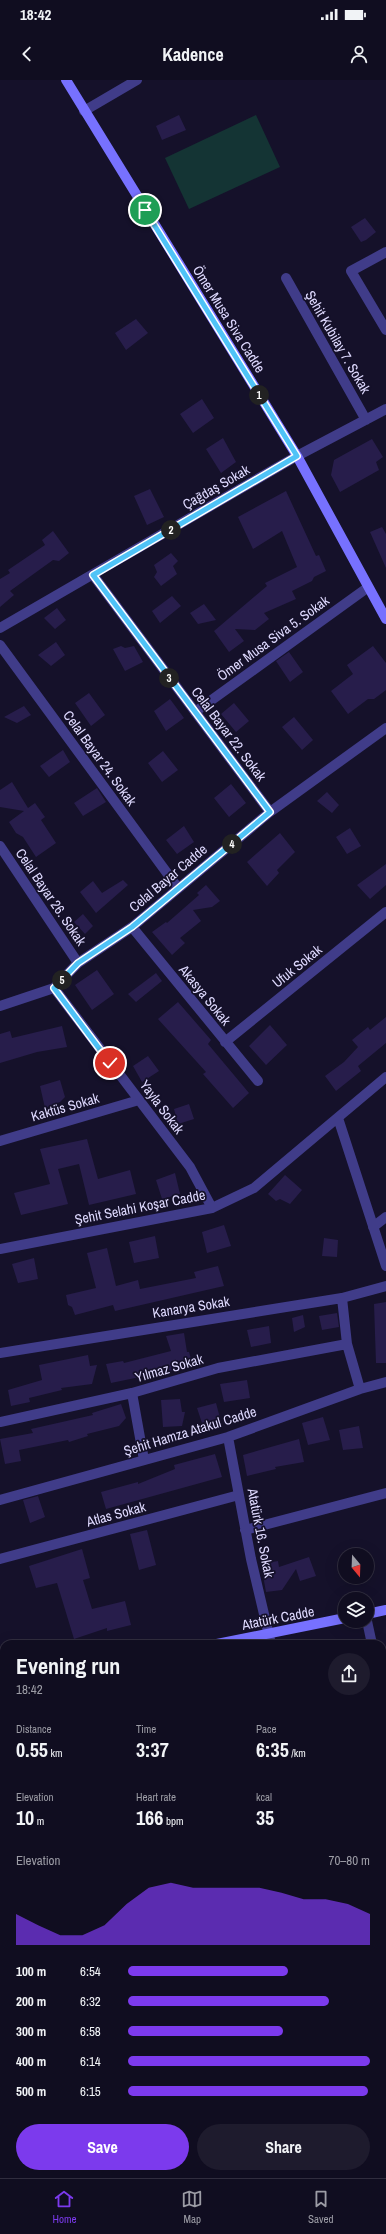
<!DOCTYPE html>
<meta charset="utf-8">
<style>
body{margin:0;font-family:"Archivo Narrow",sans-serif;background:#1e1b2d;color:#f1f3f6;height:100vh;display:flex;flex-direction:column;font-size:15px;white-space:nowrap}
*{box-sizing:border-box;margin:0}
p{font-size:13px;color:#9c9ca5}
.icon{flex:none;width:22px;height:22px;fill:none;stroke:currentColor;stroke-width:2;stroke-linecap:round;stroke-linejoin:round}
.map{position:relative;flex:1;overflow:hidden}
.drawer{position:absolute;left:0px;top:1560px;width:386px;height:538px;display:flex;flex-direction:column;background:#100d20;border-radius:12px 12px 0 0;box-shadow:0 4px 16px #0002,0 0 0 1px #302d3e}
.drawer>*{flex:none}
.needle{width:26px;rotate:161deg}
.fabs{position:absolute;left:338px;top:1468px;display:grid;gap:8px}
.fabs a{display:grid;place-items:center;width:36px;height:36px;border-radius:50%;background:#100d20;box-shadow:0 4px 16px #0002,0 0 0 1px #302d3e;font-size:20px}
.pin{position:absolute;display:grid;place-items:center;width:34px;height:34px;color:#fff;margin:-17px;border:2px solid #fff;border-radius:50%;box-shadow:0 1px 4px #0007}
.km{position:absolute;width:20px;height:20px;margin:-10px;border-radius:50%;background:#222;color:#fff;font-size:11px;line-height:20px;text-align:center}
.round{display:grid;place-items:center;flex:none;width:42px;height:42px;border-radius:21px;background:#1e1b2d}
.overview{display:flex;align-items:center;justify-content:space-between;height:68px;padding:0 16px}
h1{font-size:22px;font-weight:700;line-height:30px}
.figures{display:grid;grid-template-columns:repeat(3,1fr);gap:6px;height:68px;padding:4px 16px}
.figures div{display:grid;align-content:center}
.figures b{font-size:20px;font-weight:700}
.figures small{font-size:11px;font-weight:400}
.figures p{font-size:11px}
.chart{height:112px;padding:8px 16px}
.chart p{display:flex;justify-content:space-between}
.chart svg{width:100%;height:72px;margin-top:4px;fill:#7c3aed;opacity:.7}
.primary-button{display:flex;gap:8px;margin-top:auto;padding:8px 16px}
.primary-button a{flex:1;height:46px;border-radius:24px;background:#7c3aed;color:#fff;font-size:16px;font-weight:700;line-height:46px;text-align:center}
.primary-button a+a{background:#1e1b2d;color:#f1f3f6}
ul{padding:0 16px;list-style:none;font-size:13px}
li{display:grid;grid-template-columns:64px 48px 1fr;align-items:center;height:30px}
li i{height:10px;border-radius:5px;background:#7c3aed}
.status{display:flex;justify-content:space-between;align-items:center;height:28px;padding:0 20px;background:#100d20;direction:ltr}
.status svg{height:11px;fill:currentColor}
header{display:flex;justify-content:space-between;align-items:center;height:52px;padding:0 16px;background:#100d20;font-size:18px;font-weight:700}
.menu{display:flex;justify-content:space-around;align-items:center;height:56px;border-top:1px solid #302d3e;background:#100d20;font-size:11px;color:#9c9ca5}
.menu a{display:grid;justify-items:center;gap:2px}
.menu .on{color:#7c3aed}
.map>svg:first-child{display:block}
</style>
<div class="status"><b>18:42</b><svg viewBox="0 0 49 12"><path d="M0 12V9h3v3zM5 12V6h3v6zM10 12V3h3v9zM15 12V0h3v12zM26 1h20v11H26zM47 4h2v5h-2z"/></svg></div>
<header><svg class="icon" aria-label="back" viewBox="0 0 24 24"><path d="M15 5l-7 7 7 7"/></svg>Kadence<svg class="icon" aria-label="person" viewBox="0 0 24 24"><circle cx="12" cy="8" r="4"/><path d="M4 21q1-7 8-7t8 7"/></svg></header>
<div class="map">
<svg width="386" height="2098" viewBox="0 0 386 2098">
<rect width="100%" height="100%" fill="#15112a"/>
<path fill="#143434" d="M256,35L280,87L189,129L165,78Z"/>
<path fill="#271d4b" d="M179,35L186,50L162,60L156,46Z
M365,138L376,152L366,160L361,162L351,147Z
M136,239L148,253L126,270L115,253Z
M202,319L214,338L193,353L180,334Z
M223,358L236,382L221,393L206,369Z
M372,359L383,377L376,382L379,390L340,412L331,395L334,380Z
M150,409L164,437L147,445L134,416Z
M286,411L316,476L319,475L326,491L314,497L312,501L292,511L296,519L264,533L269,539L255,550L235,549L244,561L229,572L214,551L267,506L265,503L297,487L282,451L253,469L238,437Z
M382,447L386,454V488L370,452Z
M53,451L69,473L59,481L53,480L10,511L14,515L0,527V499L10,493L8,490L45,465L42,460Z
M171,473L178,481L173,486L177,494L161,506L154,497L157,492L154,485Z
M172,516L181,526L160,543L152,531Z
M204,524L216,540L198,544L190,533Z
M57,528L66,540L55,549L44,538Z
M56,562L65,575L51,586L38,575Z
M121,566L125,568L134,566L143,582L125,591L113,569Z
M373,566L386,583V610L374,619H368L348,634L331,611L353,594L347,585Z
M289,572L303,592L290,602L276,581Z
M89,613L105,635L91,646L75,623Z
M170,619L184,638L166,651L154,631Z
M234,623L249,641L236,652L221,634Z
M24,626L31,635L17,643L4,637Z
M294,637L313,660L302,670L282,647Z
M63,670L70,682L49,697L40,686Z
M163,671L178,690L162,702L148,683Z
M12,702L28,728L35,723L45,737L41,740L56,763L36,777L23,757L16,753L9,742L24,731L0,727V710Z
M231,704L246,723L229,737L214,718Z
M97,708L106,722L83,736L74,723Z
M327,712L339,725L332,733L317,721Z
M184,746L194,762L177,774L166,760Z
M350,748L361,766L347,774L336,757Z
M280,753L295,772L277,790L279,793L267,806L247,782Z
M386,784V805L370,819L357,805Z
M123,800L128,805L96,833L80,812L93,801L102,813Z
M206,805L220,821L212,827L193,830L201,841L180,858L185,863L172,875L152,852L166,842L167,843L199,815L197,813Z
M83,834L93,846L85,854L74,842Z
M97,890L114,914L92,930L75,905Z
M156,893L162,901L136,922L128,914Z
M178,922L211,960L208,964L249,1013L233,1028L203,994L206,992L158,939Z
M386,937V963L358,986L361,991L336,1011L325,996L344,982L358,967L352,960L368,947L370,950Z
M270,945L287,965L266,985L249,966Z
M62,946L67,967L37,972L0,983V954L10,951L12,958Z
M148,976L159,991L142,1002L133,986Z
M60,1000L65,1017L60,1022L45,1028L40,1006Z
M189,1024L194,1039L178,1044L174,1029Z
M87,1059L98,1099L130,1090L136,1114L89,1125L79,1084L58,1089L68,1124L21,1135L14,1113L50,1104L40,1069Z
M175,1093L180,1114L162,1119L156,1100Z
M285,1095L302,1110L290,1124L280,1119L276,1121L268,1114Z
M224,1145L231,1166L207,1173L202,1152Z
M155,1156L159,1178L134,1183L129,1162Z
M324,1158L338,1160L337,1177L322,1176Z
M107,1168L116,1206L138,1200L140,1209L196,1198L194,1192L218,1186L224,1206L115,1231L113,1225L75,1235L72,1227L68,1225L66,1215L96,1208L87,1173Z
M34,1178L38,1199L18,1203L12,1184Z
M386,1222V1283H376L374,1224Z
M337,1233L339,1247L322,1250L319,1236Z
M303,1235L305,1247L294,1252L292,1238Z
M269,1246L271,1263L251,1267L247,1250Z
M184,1253L187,1272H189L193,1286L111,1303L106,1284L123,1281L124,1283L171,1271L166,1256Z
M88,1275L90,1286L97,1285L92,1304L61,1308L62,1310L29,1318L30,1322L11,1326L8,1310L42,1300L39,1285Z
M247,1300L250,1318L224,1322L220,1304Z
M180,1319L182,1332H185L182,1346L163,1347L161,1320Z
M216,1323L220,1338L202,1343L197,1328Z
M121,1324L126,1338L119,1346L87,1354L88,1356L69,1362L68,1360L19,1370L21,1381L5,1384L0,1359L33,1353L31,1349L93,1335L92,1333Z
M323,1337L330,1360L308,1365L302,1343Z
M359,1346L363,1368L343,1370L339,1350Z
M299,1359L304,1382L275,1387L276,1389L247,1396L243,1375Z
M215,1374L222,1397L106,1429L101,1412L138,1402V1404L175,1389L174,1385Z
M38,1416L45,1437L30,1443L23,1420Z
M147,1450L156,1485L139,1490L130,1454Z
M82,1469L90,1498L83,1500L92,1529L125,1521L131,1545L107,1551V1548L74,1559L57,1503L36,1508L29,1486Z
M309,1477L316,1496L300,1501L296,1489L282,1510L266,1512L261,1484L278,1481L279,1487Z"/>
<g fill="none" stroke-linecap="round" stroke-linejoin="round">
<path stroke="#403c89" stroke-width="10" d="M84,31L137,0
M386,172L351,191L386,250
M286,198L366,340
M93,495L270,732
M0,548L297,376L386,329
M0,565L178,808
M195,632L367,508
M0,766L78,883
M132,847L258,1001
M54,908L190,1087L212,1128
M0,926L54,908L78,883L132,847L270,732L386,648
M225,962L386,832
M338,1038L386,1186
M0,1061L139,1020
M373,1147L386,1137
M0,1169L212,1128L254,1108L386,997
M342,1218L347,1264L360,1309
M0,1273L342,1218L386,1206
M132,1313L144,1380
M0,1342L132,1313L218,1288L347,1264
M228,1357L251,1479L271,1564
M0,1420L228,1357L360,1309L386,1302
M245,1450L386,1413
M0,1479L239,1415
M367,1541L372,1564
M382,1613L386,1632
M0,1706L4,1705
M382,1760L386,1759
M0,1845L4,1844
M0,1934L3,1947
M382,2004L386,2003
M382,2067L386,2089
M0,2087L4,2086"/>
<path stroke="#403c89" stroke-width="10" d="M199,2094L200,2098"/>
<path stroke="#7771ff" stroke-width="10" d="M66,0L297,376L386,539
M367,1534L386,1530
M217,1564L345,1538
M0,1607H4"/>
</g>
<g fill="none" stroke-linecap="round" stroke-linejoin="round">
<defs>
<path id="route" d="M110,983L54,908L78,883L132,847L270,732L93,495L297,376L145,130"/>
</defs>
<use href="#route" stroke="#fff" stroke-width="8"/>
<use href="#route" stroke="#4fc3f7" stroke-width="5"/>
</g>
<g text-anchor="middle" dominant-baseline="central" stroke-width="3.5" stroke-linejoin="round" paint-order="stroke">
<g font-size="14" fill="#dfdaff" stroke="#15112a">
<text transform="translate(229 239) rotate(58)">Ömer Musa Siva Cadde</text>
<text transform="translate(338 262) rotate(60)">Şehit Kubilay 7. Sokak</text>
<text transform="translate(216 407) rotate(-30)">Çağdaş Sokak</text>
<text transform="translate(273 558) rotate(-36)">Ömer Musa Siva 5. Sokak</text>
<text transform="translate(229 654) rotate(53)">Celal Bayar 22. Sokak</text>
<text transform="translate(100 678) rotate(54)">Celal Bayar 24. Sokak</text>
<text transform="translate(168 798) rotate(-40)">Celal Bayar Cadde</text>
<text transform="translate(51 817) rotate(56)">Celal Bayar 26. Sokak</text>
<text transform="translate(297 886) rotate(-39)">Ufuk Sokak</text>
<text transform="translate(205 915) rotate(51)">Akasya Sokak</text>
<text transform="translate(65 1027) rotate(-16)">Kaktüs Sokak</text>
<text transform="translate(162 1027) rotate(53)">Yayla Sokak</text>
<text transform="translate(140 1127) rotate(-11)">Şehit Selahi Koşar Cadde</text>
<text transform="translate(191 1227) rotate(-9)">Kanarya Sokak</text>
<text transform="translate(169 1288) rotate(-16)">Yılmaz Sokak</text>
<text transform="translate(190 1351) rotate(-17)">Şehit Hamza Atakul Cadde</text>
<text transform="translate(116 1434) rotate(-15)">Atlas Sokak</text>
<text transform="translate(261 1453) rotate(79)">Atatürk 16. Sokak</text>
<text transform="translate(278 1538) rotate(-11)">Atatürk Cadde</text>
</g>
</g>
</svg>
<div class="fabs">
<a><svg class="needle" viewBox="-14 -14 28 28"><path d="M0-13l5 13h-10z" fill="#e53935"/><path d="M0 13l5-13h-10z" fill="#9c9ca5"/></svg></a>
<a><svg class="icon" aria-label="layers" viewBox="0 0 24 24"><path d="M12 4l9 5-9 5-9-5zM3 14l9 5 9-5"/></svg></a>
</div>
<div class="pin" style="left:145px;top:130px;background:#1e9e55"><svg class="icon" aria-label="arrive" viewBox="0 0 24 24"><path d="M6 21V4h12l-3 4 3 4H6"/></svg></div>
<div class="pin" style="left:110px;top:983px;background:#d93025"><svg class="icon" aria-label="check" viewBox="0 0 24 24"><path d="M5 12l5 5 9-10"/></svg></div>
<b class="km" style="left:259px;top:315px">1</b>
<b class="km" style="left:171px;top:450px">2</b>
<b class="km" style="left:169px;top:598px">3</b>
<b class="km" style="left:232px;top:764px">4</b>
<b class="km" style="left:62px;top:900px">5</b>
<section class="drawer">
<div class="overview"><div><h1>Evening run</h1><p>18:42</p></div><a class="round"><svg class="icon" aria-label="share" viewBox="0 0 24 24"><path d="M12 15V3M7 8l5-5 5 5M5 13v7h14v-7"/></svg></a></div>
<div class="figures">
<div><p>Distance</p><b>0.55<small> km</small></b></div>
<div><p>Time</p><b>3:37</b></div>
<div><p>Pace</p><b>6:35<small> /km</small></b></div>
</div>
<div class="figures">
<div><p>Elevation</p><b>10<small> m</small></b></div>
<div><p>Heart rate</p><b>166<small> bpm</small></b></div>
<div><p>kcal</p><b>35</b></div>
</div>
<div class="chart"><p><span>Elevation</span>70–80 m</p>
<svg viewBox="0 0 160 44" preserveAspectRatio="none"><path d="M0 44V25L10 32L20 38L30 38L40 32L50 19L60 9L70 6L80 9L90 9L100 9L110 9L120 12L130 16L140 16L150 19L160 25V44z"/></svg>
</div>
<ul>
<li><b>100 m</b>6:54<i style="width:66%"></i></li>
<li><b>200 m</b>6:32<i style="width:83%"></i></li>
<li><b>300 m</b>6:58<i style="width:64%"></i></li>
<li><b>400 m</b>6:14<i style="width:100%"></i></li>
<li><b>500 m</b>6:15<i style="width:99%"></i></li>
</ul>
<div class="primary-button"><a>Save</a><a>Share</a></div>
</section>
</div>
<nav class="menu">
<a class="on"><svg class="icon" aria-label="home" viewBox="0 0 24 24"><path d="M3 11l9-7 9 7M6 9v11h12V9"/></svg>Home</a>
<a><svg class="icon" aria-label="map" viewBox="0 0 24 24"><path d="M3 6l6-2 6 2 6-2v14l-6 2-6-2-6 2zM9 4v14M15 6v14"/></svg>Map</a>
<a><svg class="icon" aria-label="saved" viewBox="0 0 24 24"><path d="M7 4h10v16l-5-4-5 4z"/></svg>Saved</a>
</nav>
